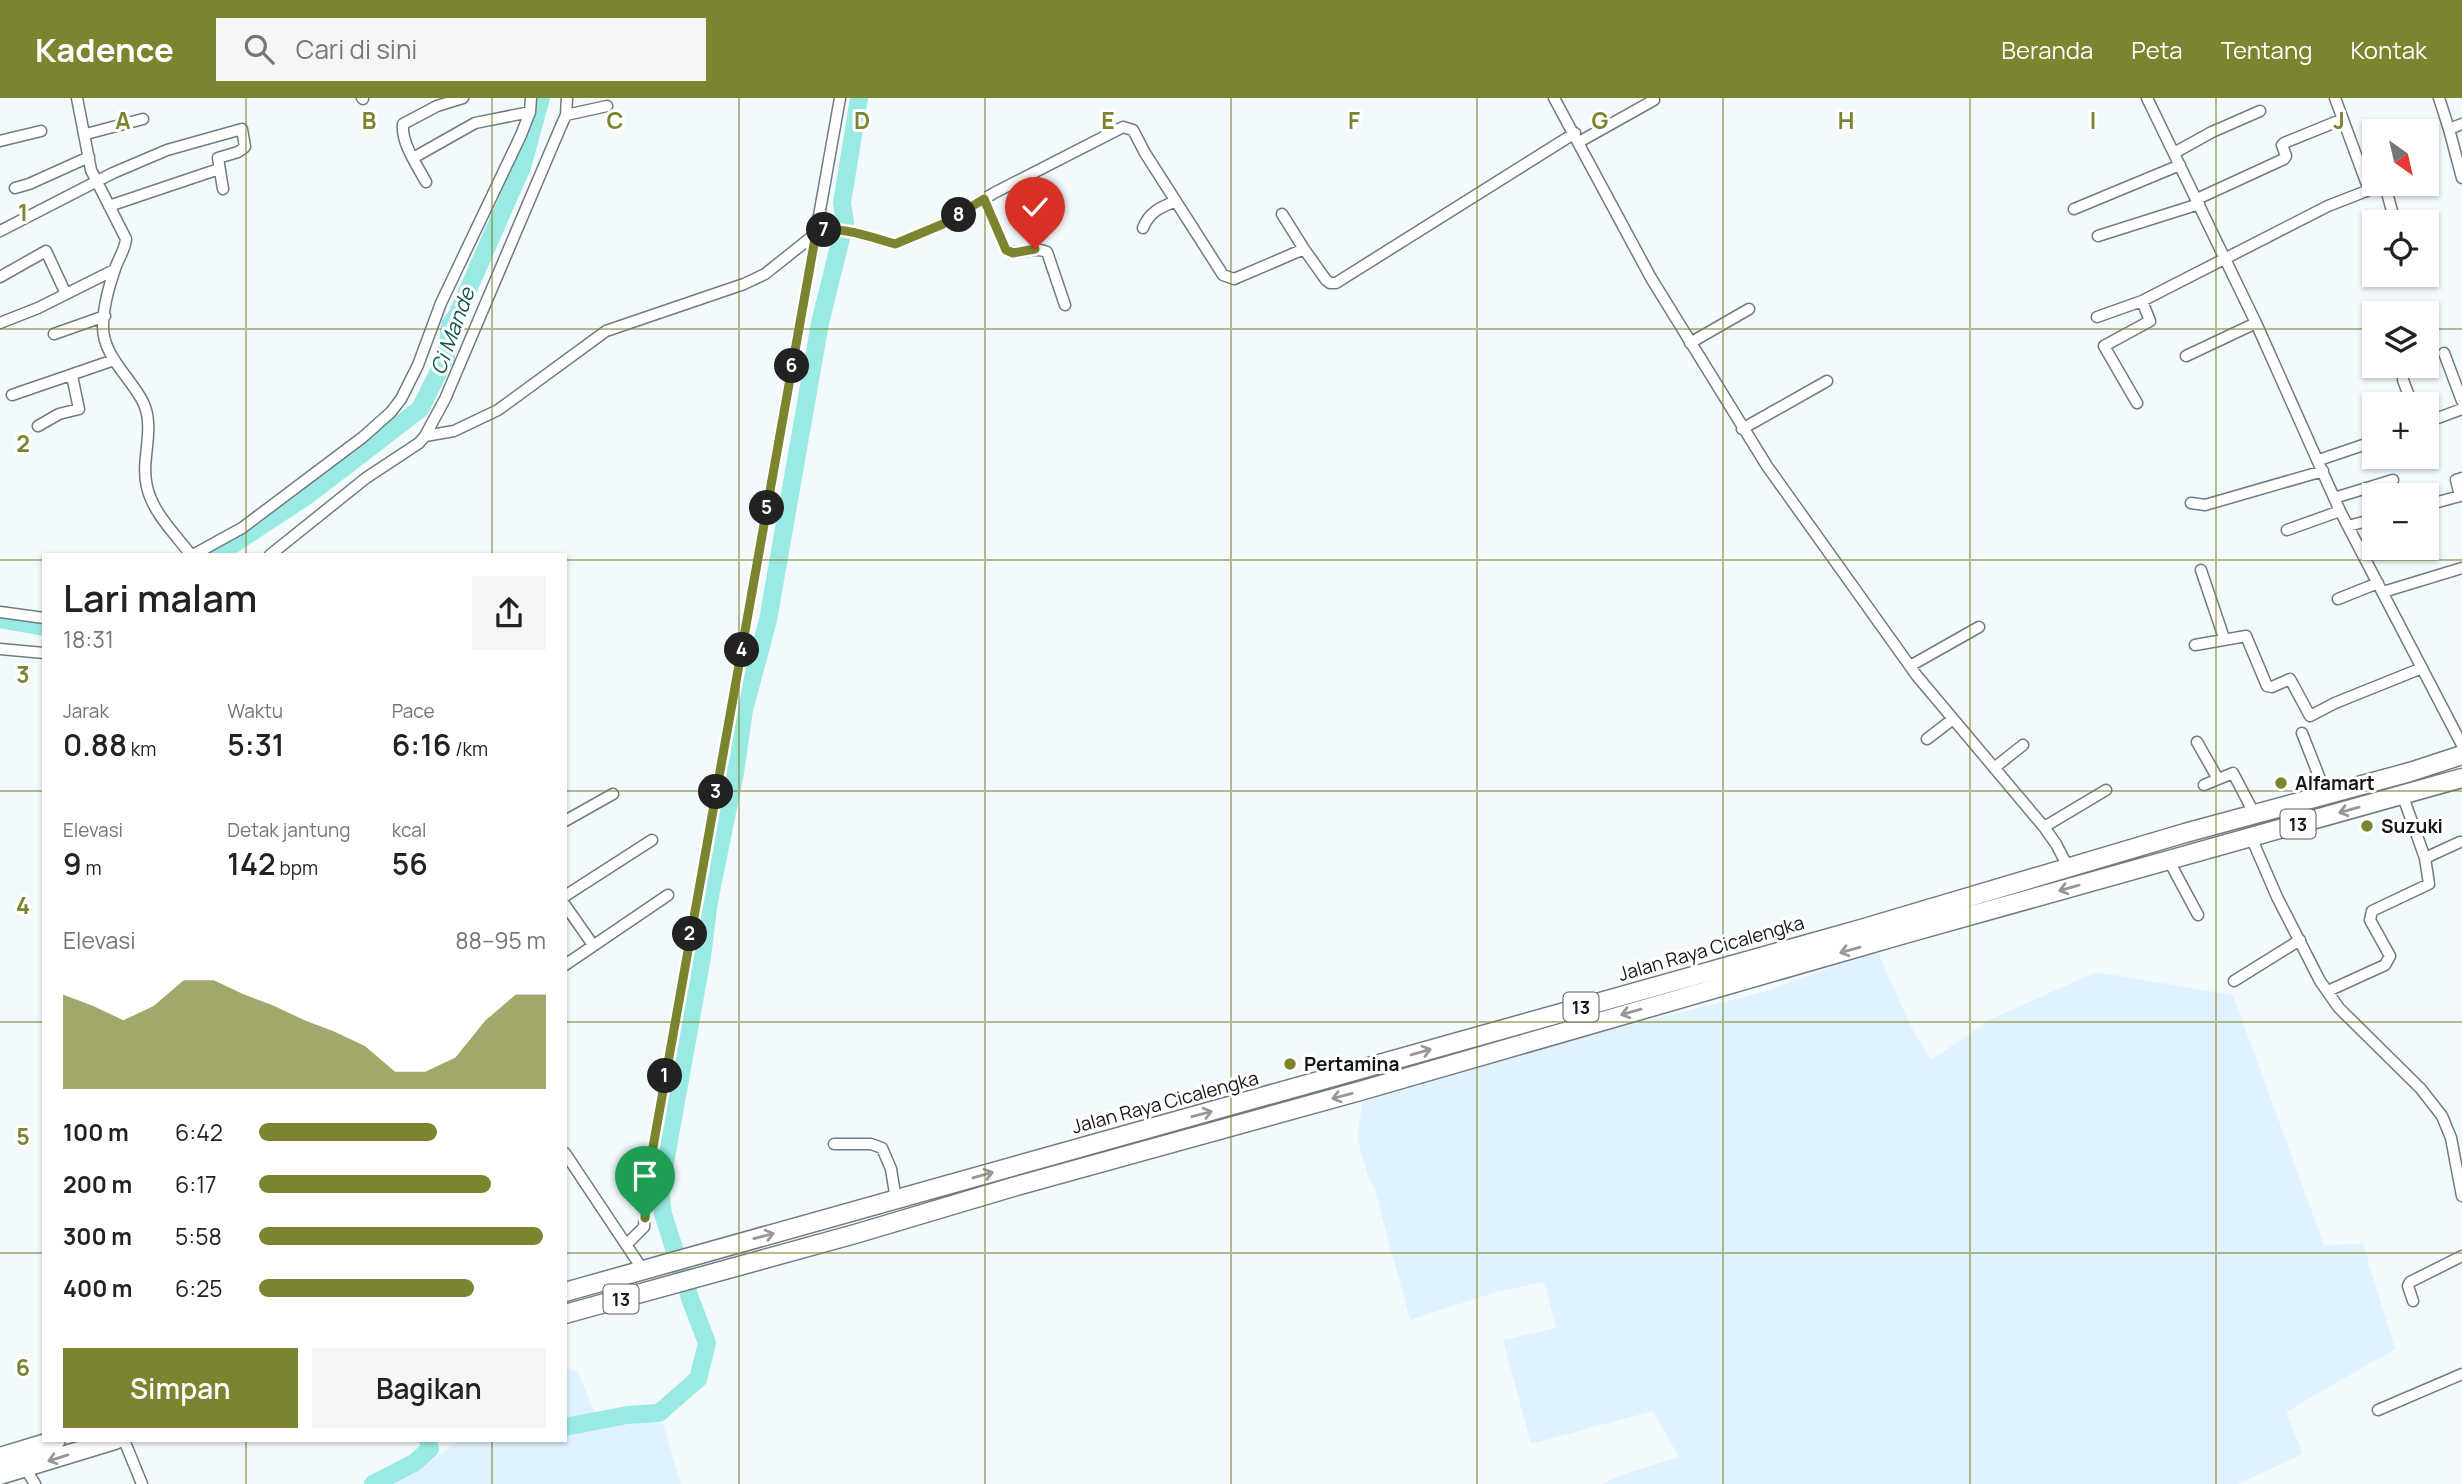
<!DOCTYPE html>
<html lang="id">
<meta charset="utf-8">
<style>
body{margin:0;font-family:Manrope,sans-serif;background:#f6f6f6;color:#222;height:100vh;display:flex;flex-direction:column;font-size:26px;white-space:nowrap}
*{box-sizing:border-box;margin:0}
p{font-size:23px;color:#767676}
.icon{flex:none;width:38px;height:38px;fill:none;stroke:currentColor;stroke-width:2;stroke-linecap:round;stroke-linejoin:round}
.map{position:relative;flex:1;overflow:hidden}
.sheet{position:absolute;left:42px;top:455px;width:525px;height:889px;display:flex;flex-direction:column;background:#fff;border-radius:0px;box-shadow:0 2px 5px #0004}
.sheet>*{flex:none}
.needle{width:46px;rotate:146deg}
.buttons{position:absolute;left:2362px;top:21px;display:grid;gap:14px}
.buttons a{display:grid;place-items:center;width:77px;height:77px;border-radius:0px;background:#fff;box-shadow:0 2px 5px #0004;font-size:35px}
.pin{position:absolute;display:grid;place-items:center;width:60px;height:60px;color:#fff;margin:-72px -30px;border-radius:50% 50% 50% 0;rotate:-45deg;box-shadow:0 0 7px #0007}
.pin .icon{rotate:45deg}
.km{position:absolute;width:35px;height:35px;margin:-18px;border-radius:50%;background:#222;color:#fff;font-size:19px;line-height:35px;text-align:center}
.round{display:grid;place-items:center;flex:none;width:74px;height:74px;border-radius:0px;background:#f6f6f6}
.overview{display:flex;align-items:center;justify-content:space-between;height:119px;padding:0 21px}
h1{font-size:38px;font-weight:600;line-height:52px}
.stats{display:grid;grid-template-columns:repeat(3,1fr);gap:10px;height:119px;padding:7px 21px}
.stats div{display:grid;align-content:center}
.stats b{font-size:30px;font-weight:600}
.stats small{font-size:19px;font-weight:400}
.stats p{font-size:19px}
.chart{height:196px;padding:14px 21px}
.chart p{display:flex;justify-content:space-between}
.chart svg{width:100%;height:126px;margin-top:7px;fill:#7c842f;opacity:.7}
.primary-button{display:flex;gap:14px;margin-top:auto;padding:14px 21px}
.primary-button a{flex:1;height:80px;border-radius:0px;background:#7c842f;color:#fff;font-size:28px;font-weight:600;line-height:80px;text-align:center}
.primary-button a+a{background:#f6f6f6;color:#222}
ul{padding:0 21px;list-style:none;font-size:23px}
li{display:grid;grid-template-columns:112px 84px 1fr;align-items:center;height:52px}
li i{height:18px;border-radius:9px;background:#7c842f}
header{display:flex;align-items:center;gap:42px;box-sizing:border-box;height:98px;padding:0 35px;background:#7c842f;color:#fff}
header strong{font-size:33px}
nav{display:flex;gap:38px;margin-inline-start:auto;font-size:24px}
.search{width:490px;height:63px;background:#f6f6f6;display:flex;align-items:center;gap:18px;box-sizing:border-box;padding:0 24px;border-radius:0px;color:#767676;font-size:26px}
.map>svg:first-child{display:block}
</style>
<header>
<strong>Kadence</strong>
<div class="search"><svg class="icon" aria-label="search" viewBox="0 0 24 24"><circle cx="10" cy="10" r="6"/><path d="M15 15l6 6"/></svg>Cari di sini</div>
<nav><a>Beranda</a><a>Peta</a><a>Tentang</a><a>Kontak</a></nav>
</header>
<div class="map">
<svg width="2462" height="1386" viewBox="0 0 2462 1386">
<rect width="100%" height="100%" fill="#f3fafe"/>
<path fill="#e0f2ff" d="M1877,852L1910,927L1931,962L1991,921L2096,874L2233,897L2324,1147L2363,1146L2395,1251L2286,1314L2303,1356L2238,1386H1602L1624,1376L1679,1359L1653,1313L1531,1346L1503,1242L1556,1230L1544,1184L1496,1194L1410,1222L1374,1089L1368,1078L1357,1040L1363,1003L1475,968L1575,941L1767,893Z
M565,1270L578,1274L594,1313L609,1329L639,1323L663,1326L681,1386H390L431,1363L459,1342H565Z"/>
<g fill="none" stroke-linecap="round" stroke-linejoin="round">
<path stroke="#9aeae4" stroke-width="18" d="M217,457L308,397L420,311L446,259L450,227L457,217L522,69L541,0
M0,521L44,529
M565,1329L627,1317L659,1315L698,1281L707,1245L691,1203L663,1116L660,1093L702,859L709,803L735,675L744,612L768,522L820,225L845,124L842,105L859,0
M373,1386L414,1365L430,1351L428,1342"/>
<defs>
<path id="street" d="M77,0L91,72L126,141C125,152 118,161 115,171C109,188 103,211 103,229C103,258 131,280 143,304C156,331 140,361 147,389C153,415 175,436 191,457
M362,0L363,1
M1554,0L1651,180L1767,368L1917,578L2044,729L2056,746L2068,769
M2147,0L2256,225L2340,413L2462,647
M2335,0L2369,92
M2439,0L2449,31
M566,17L607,8
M2462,26L2449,31L2462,80
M86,36L143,21
M0,43L41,33
M1579,44L1654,2
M2174,55L2212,34L2260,13
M413,60L475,25L530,14
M426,84C417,67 401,45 403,26L437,8L463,0
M15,90L29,86L89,59
M984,101L1006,152C1019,159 1033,147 1047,154L1065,207
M2197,101L2284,61L2286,58L2282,47L2284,45L2343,21
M109,108L219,71
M2074,111L2180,67
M1282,116L1304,151
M1143,130C1149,114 1161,109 1176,103
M0,133L113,75L167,52L242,31L245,49L238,54L218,60L223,91
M2098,138L2199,106
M0,179L46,153L66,196
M2097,219L2142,203L2328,108L2369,92L2384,89L2386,91L2395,124
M0,225L38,210L114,172
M54,236L105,218
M1690,245L1749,211
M2444,255L2462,303
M2186,258L2256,225
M2403,282L2412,306
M12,297L114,262
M2137,305L2104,248L2150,223L2142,203
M2427,324L2462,311
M38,328L59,316L79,311L72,278
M1742,331L1827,283
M425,338L454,333L498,312L606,233L744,186L765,176L819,133C838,127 876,141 895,146L943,126L994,95L1123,29L1133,32L1145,55L1223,177L1234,181L1304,151L1326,182L1330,185H1336L1575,35
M2319,362L2375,343
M2334,400L2393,382
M2191,405L2205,407L2323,373
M2427,407L2460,398L2456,382L2462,380
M2348,428L2375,421
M2287,432L2340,413
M193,457L242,430L363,339L391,314L401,301L418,267L441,205L521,37L530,14L531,0
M270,457L366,380L419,345L425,338L445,301L561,28L566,17L567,0
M2201,472L2224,540
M2383,494L2462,470
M2338,501L2378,485
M0,514L44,520
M2195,547L2246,538L2267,588L2272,589L2290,581L2310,618L2335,605L2422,570
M0,551L44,555
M1910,568L1979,529
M2302,635L2326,696
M1927,641L1953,621
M2197,644L2218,681
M1994,670L2023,647
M2204,687L2233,675L2255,717
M565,723L613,696
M2044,729L2106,692
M2251,739L2277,799L2320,883L2339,910L2421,991L2442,1018L2451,1040L2462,1098
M2425,760L2460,744
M2169,763L2198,817
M565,798L652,742
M565,807L593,847
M565,867L668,797
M2234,883L2300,842
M2328,893L2385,867L2390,858L2370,822L2372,813L2429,786L2425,760L2402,696
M834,1046H871L882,1050L891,1071L896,1102
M565,1055L643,1172
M626,1147L644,1129L646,1092L650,1066L840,0
M2413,1203L2408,1188L2410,1184L2462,1158
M2378,1312L2462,1276
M124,1342L142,1386
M25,1370L35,1386"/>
<path id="highway" d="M565,1194L1861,831L2185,735L2410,674L2462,657
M565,1216L855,1136L1013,1089L1360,993L1908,835L2462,680
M0,1359L56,1342
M0,1377L115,1342"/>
</defs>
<use href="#street" stroke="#717b82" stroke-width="13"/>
<use href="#highway" stroke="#717b82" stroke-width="21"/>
<use href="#street" stroke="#fff" stroke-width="10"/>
<use href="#highway" stroke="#fff" stroke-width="18"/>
</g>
<defs><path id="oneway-shaft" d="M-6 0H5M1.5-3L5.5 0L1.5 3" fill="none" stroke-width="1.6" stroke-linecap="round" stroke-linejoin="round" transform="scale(1.75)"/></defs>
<g stroke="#959798">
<use href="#oneway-shaft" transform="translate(2349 712) rotate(164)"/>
<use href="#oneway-shaft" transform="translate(2069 790) rotate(164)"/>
<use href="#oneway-shaft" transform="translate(1850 852) rotate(164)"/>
<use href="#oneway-shaft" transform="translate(1631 914) rotate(164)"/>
<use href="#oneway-shaft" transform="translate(1421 954) rotate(-16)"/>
<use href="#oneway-shaft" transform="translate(1342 998) rotate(165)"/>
<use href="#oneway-shaft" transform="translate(1202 1016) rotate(-15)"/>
<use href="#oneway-shaft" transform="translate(983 1077) rotate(-16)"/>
<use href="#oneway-shaft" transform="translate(764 1138) rotate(-15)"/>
<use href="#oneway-shaft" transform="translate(58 1360) rotate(163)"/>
</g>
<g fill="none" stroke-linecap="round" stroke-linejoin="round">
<defs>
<path id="route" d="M645,1120L646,1092L650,1066L816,135C838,126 873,140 895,146L943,126L984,101L1006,152L1013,155L1035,151"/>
</defs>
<use href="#route" stroke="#fff" stroke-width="14"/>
<use href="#route" stroke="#7c842f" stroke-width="9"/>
</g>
<path fill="none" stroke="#7c842f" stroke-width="2" stroke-opacity="0.55" d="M246,0V457M492,0V457M739,0V1386M985,0V1386M1231,0V1386M1477,0V1386M1723,0V1386M1970,0V1386M2216,0V1386M0,231H2375M2427,231H2462M0,462H44M565,462H2462M0,693H44M565,693H2462M0,924H44M565,924H2462M0,1155H44M565,1155H2462M246,1342V1386M492,1342V1386"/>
<g fill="#7c842f" stroke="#fff" stroke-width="2.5">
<circle cx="2281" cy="685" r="7"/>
<circle cx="2367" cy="728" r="7"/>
<circle cx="1290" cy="966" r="7"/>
</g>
<g text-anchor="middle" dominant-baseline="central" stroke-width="6" stroke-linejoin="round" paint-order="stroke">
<g fill="#fff" stroke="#5a5d5f" stroke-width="2">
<rect x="2280.5" y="711.5" width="35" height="29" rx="5"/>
<rect x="1563.5" y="894.5" width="35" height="29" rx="5"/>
<rect x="603.5" y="1186.5" width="35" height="29" rx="5"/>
</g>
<g font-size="18" font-weight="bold" fill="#14181b">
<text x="2298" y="726">13</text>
<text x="1581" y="909">13</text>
<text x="621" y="1201">13</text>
</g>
<g font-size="19" font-weight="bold" fill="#14181b" stroke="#fff" text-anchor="start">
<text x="2295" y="685">Alfamart</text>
<text x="2381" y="728">Suzuki</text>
<text x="1304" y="966">Pertamina</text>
</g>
<g font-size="19" fill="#14181b" stroke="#fff">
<text transform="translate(1711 850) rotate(-16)">Jalan Raya Cicalengka</text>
<text transform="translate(1165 1004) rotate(-15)">Jalan Raya Cicalengka</text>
</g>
<g font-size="21" font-style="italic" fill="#105652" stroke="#fff">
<text transform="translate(452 233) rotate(-70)">Ci Mande</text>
</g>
</g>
<g font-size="23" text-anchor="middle" font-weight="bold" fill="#7c842f" stroke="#fff" stroke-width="6" stroke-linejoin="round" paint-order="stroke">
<text x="123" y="31">A</text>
<text x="369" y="31">B</text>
<text x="615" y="31">C</text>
<text x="862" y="31">D</text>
<text x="1108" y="31">E</text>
<text x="1354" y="31">F</text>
<text x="1600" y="31">G</text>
<text x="1846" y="31">H</text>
<text x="2093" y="31">I</text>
<text x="2339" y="31">J</text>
<text x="23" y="123">1</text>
<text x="23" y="354">2</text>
<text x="23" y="585">3</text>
<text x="23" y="816">4</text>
<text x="23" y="1047">5</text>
<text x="23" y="1278">6</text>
</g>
</svg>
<div class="buttons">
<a><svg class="needle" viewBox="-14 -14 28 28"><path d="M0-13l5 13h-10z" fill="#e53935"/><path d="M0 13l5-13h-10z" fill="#767676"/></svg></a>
<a><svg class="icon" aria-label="locate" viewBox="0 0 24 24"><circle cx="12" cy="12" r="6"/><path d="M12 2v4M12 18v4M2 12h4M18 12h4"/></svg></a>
<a><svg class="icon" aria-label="layers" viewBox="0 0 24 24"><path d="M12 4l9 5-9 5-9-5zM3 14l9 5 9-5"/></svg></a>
<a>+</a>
<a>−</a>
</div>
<div class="pin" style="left:645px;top:1120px;background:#1e9e55"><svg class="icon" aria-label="arrive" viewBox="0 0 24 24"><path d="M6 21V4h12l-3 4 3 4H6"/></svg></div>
<div class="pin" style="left:1035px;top:151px;background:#d93025"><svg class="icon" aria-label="check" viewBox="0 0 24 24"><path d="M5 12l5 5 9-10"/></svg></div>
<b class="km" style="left:665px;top:978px">1</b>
<b class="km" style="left:690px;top:836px">2</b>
<b class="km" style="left:716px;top:694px">3</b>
<b class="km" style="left:742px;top:552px">4</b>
<b class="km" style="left:767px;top:410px">5</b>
<b class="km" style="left:792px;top:268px">6</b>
<b class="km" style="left:824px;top:132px">7</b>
<b class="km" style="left:959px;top:117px">8</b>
<section class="sheet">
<div class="overview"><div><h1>Lari malam</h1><p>18:31</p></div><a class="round"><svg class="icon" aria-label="share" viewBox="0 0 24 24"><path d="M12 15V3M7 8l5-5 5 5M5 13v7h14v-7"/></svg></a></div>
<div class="stats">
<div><p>Jarak</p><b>0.88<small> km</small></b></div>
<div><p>Waktu</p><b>5:31</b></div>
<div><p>Pace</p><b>6:16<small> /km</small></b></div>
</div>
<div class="stats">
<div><p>Elevasi</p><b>9<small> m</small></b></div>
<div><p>Detak jantung</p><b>142<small> bpm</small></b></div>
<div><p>kcal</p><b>56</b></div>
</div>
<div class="chart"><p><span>Elevasi</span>88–95 m</p>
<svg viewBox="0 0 160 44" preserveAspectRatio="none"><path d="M0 44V11L10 15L20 20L30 15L40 6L50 6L60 11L70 15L80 20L90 24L100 29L110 38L120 38L130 33L140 20L150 11L160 11V44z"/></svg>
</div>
<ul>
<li><b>100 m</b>6:42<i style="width:62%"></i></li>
<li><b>200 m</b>6:17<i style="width:81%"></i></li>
<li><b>300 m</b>5:58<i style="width:99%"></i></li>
<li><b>400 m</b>6:25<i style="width:75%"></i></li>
</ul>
<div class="primary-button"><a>Simpan</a><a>Bagikan</a></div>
</section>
</div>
